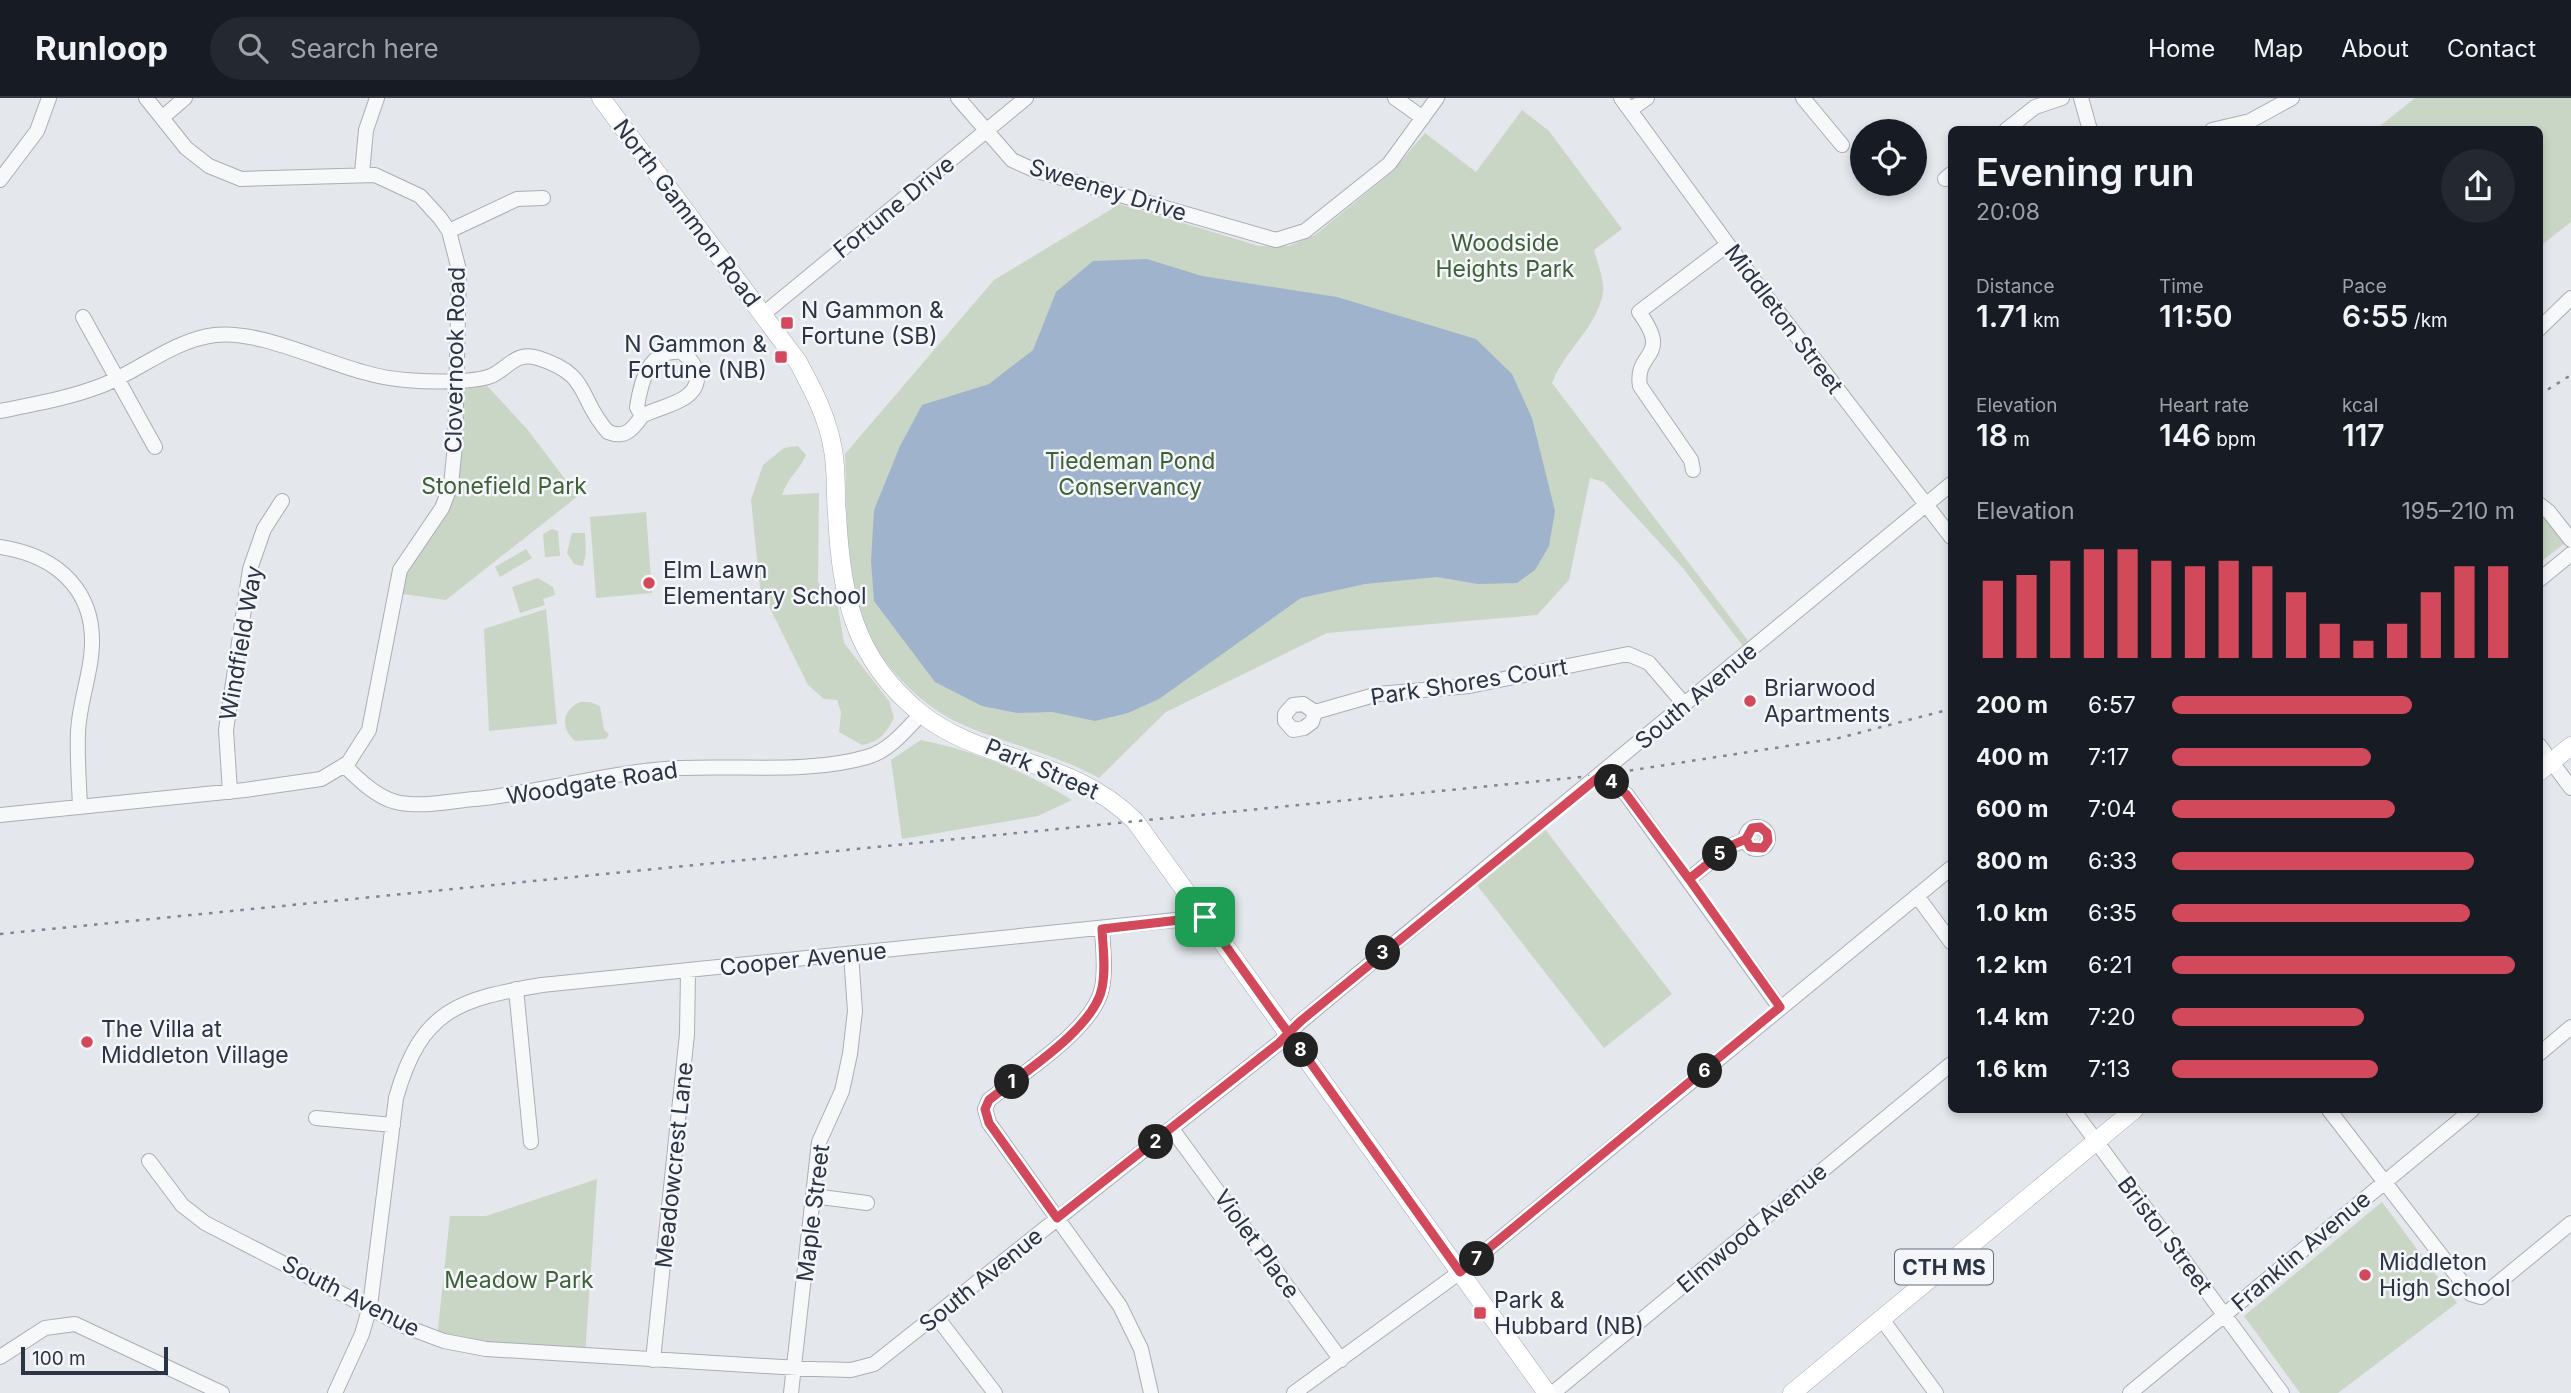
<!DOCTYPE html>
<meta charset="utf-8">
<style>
body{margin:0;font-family:Inter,sans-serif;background:#242831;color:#f1f3f6;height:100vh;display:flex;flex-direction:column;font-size:26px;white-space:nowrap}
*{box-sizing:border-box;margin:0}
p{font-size:23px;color:#9ea1a6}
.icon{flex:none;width:38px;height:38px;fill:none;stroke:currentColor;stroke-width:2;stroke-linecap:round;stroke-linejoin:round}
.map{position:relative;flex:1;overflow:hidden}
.side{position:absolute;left:1948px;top:28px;width:595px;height:987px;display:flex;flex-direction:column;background:#171b24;border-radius:10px;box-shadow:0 4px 10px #0003}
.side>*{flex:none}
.buttons{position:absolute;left:1850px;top:21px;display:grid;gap:14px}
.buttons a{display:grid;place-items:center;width:77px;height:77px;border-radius:50%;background:#171b24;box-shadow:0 4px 10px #0003;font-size:35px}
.scale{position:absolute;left:21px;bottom:18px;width:147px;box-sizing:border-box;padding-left:7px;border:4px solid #2b3445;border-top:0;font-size:19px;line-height:24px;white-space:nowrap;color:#2b3445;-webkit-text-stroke:5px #f4f6f9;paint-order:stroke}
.pin{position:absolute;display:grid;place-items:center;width:60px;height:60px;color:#fff;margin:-30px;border-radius:14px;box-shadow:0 4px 10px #0006}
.km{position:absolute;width:35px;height:35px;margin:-18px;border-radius:50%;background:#222;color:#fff;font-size:19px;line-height:35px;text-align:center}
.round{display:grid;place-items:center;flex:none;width:74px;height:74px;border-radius:37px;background:#242831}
.head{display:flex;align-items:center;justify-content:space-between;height:119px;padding:0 28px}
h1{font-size:38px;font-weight:600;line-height:52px}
.figures{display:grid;grid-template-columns:repeat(3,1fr);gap:10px;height:119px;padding:7px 28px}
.figures div{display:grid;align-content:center}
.figures b{font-size:30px;font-weight:600}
.figures small{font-size:19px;font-weight:400}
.figures p{font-size:19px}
.chart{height:196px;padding:14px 28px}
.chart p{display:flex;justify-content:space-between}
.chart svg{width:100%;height:126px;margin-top:7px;stroke:#d1495b;stroke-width:6}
ul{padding:0 28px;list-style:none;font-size:23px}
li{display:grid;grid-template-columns:112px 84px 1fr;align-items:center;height:52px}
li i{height:18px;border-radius:9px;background:#d1495b}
header{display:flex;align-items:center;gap:42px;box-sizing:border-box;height:98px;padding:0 35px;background:#171b24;border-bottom:2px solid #363941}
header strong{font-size:33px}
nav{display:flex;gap:38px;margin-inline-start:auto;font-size:24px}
.search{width:490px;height:63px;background:#242831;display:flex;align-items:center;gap:18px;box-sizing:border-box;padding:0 24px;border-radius:38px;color:#9ea1a6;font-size:26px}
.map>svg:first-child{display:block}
</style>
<header>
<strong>Runloop</strong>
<div class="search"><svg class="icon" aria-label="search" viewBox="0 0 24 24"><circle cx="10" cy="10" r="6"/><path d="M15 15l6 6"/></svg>Search here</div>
<nav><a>Home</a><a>Map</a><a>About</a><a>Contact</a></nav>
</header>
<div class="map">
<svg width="2571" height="1295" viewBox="0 0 2571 1295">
<rect width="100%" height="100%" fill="#e4e7ec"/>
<path fill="#c9d6c5" d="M2415,0H2571V124L2539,149V32L2376,31Z
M1522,12L1549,33L1622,131L1594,152C1597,164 1605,183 1603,195C1597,229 1564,253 1552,285L1749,544L1743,548L1682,469L1604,384L1590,380L1569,482L1537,517L1327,535L1166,614L1099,680C1054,655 1005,646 959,625C913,604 866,551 855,501C845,454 847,404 845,356L994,182L1120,106L1259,148H1289L1315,137L1392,74L1425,35L1476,74Z
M480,280L527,331L578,398L446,502L395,495L442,410L457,281Z
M798,348L806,357C799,373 788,379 782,397L819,395L818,484L838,509L844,545L889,603L894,620C885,637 880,643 862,647L839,634L841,614L837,602L824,601L808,587L760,490L751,402L763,367L784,350Z
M646,414L652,495L596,500L590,419Z
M2539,419H2545L2564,446L2539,465Z
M552,431L558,433L560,458L545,459L543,436Z
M572,435H585L586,455L583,468L574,466L567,455Z
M526,451L532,460L500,479L495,469Z
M538,480L553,489L555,497L543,501L545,507L520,515L512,489Z
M546,511L557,626L489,633L484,531Z
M580,604H590L600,608L604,632L609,636L606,641L575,643C560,630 562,612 580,604Z
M921,642C975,653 1026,674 1072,702L1038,718L902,741L891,662Z
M1541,726L1672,896L1604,950L1473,782Z
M597,1081L585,1257L437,1240L450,1118H486Z
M2382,1104L2457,1205L2338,1295H2300L2244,1218Z"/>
<path fill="#9fb4cc" d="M1147,161L1202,178L1337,199L1476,241L1512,276L1532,320L1555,413L1549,448L1535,472L1517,485L1478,486L1437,479L1365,486L1301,500L1159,601L1128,615L1095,623L1052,614L1017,615L982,608L935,584L874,503L871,463L874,412L900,348L922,307L989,286L1033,252L1056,194L1093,163Z"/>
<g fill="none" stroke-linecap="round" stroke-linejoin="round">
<defs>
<path id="minor" d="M958,0L1012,62L1034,72L1276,142L1305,133L1389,66L1437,0
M1395,0L1423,20
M1621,0L1759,189L1951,439
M1803,0L1842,47
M2081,0L2090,32
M1630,12L1647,0
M163,19L185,0
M2006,32L2035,9L2062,0
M2212,32L2250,23L2292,0
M362,75L366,32L377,0
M1945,81L1951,76
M0,82L37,33L49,0
M449,133L517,101L543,100
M762,217L1026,0
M83,219L155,349
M2539,231L2571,200
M681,254C689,259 695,266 697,276C700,305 658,308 642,318L637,309C641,284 648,251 681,254Z
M0,313C35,306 70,300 103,287C140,272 174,242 215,237C271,231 346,279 406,282C426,284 472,285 491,278C509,270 515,253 538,260C592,277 577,300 608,334C625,341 633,331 642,318
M1693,372L1691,362L1640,288C1634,252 1673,261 1639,214L1727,147
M2539,406L2549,414L2571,442
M0,449C59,458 99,495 91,559C88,584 79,609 78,634C77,659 79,684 80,709
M2539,482L2571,456
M1303,606L1315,614L1312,624L1304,630L1293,632L1285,623V616L1293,607Z
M1315,614L1378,596L1469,588L1628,556L1649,565L1685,607
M2539,647L2571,690
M344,667C358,681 376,699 396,704C421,710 450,703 475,701C545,694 611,673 681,670C742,667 808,676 867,659C889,653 906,632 921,616
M1601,677L1626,696L1780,910
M230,694L226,632L250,471L264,431L282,403
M0,717L245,692L321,681L348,665L369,632L400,472L442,410L451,387L455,347L459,172L449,133L440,120L420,98L375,77L241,81L209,68L186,50L146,0
M1746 740a11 11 0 1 1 22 0a11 11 0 1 1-22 0Z
M1689,781L1730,748L1746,742
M1917,798L1951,844
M1102,831C1103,850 1106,871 1102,890C1094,931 1021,976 989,1002L985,1011L989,1025L1120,1208L1141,1251L1151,1295
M516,891L531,1044
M2539,956L2571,929
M2073,1012L2282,1295
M2329,1012L2471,1196L2481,1199L2571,1125
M316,1020L393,1027
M1172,1031L1341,1262
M149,1063L182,1107L205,1125L404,1228L444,1243L486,1251L815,1271L851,1272L874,1266L1279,945L1298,926L1383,855L1951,386
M813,1098L867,1105
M936,1218L995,1295
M1881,1220L1936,1295
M0,1259L45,1230L75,1226L222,1295
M653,1262L687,936L688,873
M335,1295L362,1236L370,1208L396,1000C421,911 459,901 542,887L1205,819
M791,1295L819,1044L842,993L850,956L855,913L851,856
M1294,1295L1460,1174L1951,770
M1553,1295L1951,966
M2130,1295L2472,1012"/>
<path id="major" d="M601,0L798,264C813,292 828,320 833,352C837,373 835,395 837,416C841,496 853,560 919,614C982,666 1070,658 1135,723L1547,1295
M2539,674L2571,648
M1792,1295L2134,1012"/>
</defs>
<use href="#minor" stroke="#a9aeb7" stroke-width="16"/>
<use href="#major" stroke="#a3abb8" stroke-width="19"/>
<use href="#minor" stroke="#f7f8fa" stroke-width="14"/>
<use href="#major" stroke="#fff" stroke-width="18"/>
<path stroke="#7d8696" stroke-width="2.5" stroke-dasharray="3.5 7" stroke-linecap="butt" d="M2539,297L2571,277
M0,836L1601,677L1839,640L1951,611"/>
</g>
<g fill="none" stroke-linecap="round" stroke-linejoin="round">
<defs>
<path id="route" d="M1205,819L1102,831C1103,850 1106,871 1102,890C1094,931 1021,976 989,1002L985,1011L989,1025L1057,1120L1279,945C1287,937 1294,929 1302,922L1601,677L1626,696L1689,781L1730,748L1746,741L1750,749L1763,750L1768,743L1767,735L1760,729L1752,730L1746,741L1730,748L1689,781L1780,909L1460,1174L1297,946L1281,925L1205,819"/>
</defs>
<use href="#route" stroke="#fff" stroke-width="14"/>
<use href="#route" stroke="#d1495b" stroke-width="9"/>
</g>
<g fill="#d1495b" stroke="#f4f6f9" stroke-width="2.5">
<rect x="780" y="218" width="14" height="14" rx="3.5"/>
<rect x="774" y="252" width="14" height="14" rx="3.5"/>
<circle cx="649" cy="485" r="7"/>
<circle cx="1750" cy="603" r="7"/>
<circle cx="87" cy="944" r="7"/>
<circle cx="2365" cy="1177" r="7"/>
<rect x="1473" y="1208" width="14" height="14" rx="3.5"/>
</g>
<g text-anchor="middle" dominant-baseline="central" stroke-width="5" stroke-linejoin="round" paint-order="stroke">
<rect fill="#f4f6f9" stroke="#676e7b" stroke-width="2" x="1895" y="1151.5" width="98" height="35" rx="5"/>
<g font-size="21" font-weight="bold" fill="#2b3445">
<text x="1944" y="1169">CTH MS</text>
</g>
<g font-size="23" fill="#2b3445" stroke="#f4f6f9">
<text transform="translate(1108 92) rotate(17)">Sweeney Drive</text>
<text transform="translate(894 109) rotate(-39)">Fortune Drive</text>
<text transform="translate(687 115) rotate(53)">North Gammon Road</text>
<text transform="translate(1784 221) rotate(53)">Middleton Street</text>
<text transform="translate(455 262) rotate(-89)">Clovernook Road</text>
<text transform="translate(241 545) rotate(-80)">Windfield Way</text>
<text transform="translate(1469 584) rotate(-9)">Park Shores Court</text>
<text transform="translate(1696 598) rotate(-40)">South Avenue</text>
<text transform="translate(1042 671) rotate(23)">Park Street</text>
<text transform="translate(592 685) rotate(-9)">Woodgate Road</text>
<text transform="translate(803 861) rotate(-6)">Cooper Avenue</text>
<text transform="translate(674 1067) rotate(-84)">Meadowcrest Lane</text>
<text transform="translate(813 1115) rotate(-83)">Maple Street</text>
<text transform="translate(1752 1130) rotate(-40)">Elmwood Avenue</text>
<text transform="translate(2165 1137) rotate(53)">Bristol Street</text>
<text transform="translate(1257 1146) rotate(54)">Violet Place</text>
<text transform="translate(2301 1153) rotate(-40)">Franklin Avenue</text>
<text transform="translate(981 1182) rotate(-39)">South Avenue</text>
<text transform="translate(351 1198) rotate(27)">South Avenue</text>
</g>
<g font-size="23" fill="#3f6138" stroke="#f4f6f9">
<text x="1505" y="145">Woodside<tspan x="1505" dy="26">Heights Park</tspan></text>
<text x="1130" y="363">Tiedeman Pond<tspan x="1130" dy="26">Conservancy</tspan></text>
<text x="504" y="388">Stonefield Park</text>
<text x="519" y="1182">Meadow Park</text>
</g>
<g font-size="23" fill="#2b3445" stroke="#f4f6f9" text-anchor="start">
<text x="801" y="212">N Gammon &amp;<tspan x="801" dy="26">Fortune (SB)</tspan></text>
<text x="767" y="246" text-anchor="end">N Gammon &amp;<tspan x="767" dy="26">Fortune (NB)</tspan></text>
<text x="663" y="472">Elm Lawn<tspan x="663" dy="26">Elementary School</tspan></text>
<text x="1764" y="590">Briarwood<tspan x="1764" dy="26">Apartments</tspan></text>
<text x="101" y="931">The Villa at<tspan x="101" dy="26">Middleton Village</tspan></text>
<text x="2379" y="1164">Middleton<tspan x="2379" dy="26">High School</tspan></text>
<text x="1494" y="1202">Park &amp;<tspan x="1494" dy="26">Hubbard (NB)</tspan></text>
</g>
</g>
</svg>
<div class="buttons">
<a><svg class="icon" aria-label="locate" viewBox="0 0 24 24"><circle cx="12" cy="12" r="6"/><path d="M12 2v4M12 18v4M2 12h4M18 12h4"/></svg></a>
</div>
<div class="scale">100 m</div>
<div class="pin" style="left:1205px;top:819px;background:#1e9e55"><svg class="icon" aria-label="arrive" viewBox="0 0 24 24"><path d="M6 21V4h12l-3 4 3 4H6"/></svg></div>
<b class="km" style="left:1012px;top:984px">1</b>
<b class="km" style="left:1156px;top:1044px">2</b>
<b class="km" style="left:1383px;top:855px">3</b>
<b class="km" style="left:1612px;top:684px">4</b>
<b class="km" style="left:1720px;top:756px">5</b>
<b class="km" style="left:1705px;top:973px">6</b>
<b class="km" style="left:1477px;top:1161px">7</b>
<b class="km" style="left:1301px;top:952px">8</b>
<section class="side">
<div class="head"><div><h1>Evening run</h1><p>20:08</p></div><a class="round"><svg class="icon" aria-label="share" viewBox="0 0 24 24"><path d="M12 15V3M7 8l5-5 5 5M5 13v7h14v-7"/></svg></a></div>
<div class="figures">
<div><p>Distance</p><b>1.71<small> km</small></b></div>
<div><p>Time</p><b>11:50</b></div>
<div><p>Pace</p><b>6:55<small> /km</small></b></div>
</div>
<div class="figures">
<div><p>Elevation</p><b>18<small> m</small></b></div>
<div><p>Heart rate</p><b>146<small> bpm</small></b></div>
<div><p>kcal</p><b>117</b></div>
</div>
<div class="chart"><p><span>Elevation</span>195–210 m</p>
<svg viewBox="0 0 160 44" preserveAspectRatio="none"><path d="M5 44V17M15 44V15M25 44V10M35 44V6M45 44V6M55 44V10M65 44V12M75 44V10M85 44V12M95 44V21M105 44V32M115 44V38M125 44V32M135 44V21M145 44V12M155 44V12"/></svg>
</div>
<ul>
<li><b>200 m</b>6:57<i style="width:70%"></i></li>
<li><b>400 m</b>7:17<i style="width:58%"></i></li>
<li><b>600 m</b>7:04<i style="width:65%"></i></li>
<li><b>800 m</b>6:33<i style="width:88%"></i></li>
<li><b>1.0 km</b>6:35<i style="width:87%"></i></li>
<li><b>1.2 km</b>6:21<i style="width:100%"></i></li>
<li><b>1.4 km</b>7:20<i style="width:56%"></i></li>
<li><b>1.6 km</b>7:13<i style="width:60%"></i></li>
</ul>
</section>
</div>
